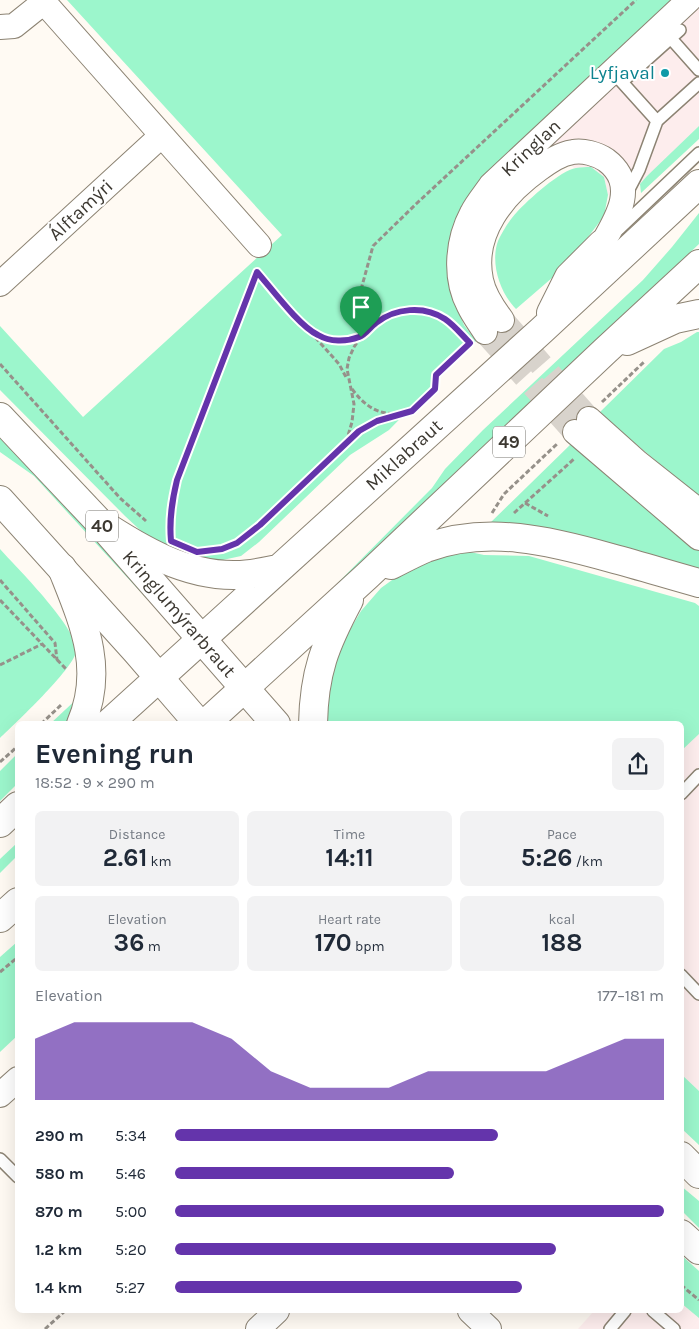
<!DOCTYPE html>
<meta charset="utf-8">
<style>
body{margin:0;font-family:Karla,sans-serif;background:#f2f2f3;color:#1f2937;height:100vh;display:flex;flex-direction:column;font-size:19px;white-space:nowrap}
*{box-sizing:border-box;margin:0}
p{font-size:16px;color:#747a83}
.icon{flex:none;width:28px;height:28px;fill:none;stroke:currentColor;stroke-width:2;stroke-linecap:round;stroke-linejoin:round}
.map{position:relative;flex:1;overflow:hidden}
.side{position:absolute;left:15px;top:721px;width:669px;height:592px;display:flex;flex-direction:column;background:#fff;border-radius:8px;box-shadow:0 5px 20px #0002}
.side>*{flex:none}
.pin{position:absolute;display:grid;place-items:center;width:42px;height:42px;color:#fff;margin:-51px -21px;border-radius:50% 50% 50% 0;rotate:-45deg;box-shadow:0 0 5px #0007}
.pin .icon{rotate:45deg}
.round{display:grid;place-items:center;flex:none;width:52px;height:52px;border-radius:8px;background:#f2f2f3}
.head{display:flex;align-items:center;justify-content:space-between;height:85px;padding:0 20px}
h1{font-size:28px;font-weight:700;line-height:38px}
.figures{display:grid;grid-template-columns:repeat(3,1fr);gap:8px;height:85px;padding:5px 20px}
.figures div{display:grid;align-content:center;border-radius:8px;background:#f2f2f3;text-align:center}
.figures b{font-size:25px;font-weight:700}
.figures small{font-size:14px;font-weight:400}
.figures p{font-size:14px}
.chart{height:140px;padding:10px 20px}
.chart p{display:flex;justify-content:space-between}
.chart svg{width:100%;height:90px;margin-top:5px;fill:#6434ab;opacity:.7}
ul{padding:0 20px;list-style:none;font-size:16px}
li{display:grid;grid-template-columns:80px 60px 1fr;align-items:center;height:38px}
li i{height:12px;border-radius:6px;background:#6434ab}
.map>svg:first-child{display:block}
</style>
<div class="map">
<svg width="699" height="1329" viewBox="0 0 699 1329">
<rect width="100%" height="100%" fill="#fffaf3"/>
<path fill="#fdeded" d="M699,0V126L640,184L608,195L604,177L591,167L574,168L537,131Z
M699,732V1091L681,1074V749Z
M681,1301L699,1316V1329H578L594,1311H681Z"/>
<path fill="#9cf6cc" d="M67,0H681L482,181L454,300L464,325L476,341L389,430L350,455L259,542L241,556L218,561L187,560L155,544L125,516L0,390V326L83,417L282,235Z
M699,126V139L641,193L640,184L647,176Z
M591,167L604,177L608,195L604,216L567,265L516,309C500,293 490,263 498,241C502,232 511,218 517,212C528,200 561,170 576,168C581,167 586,167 591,167Z
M699,213V244L285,636L432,488L445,469L483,430L643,280L672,247Z
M697,332H699V497L599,413L664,349L681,342Z
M0,431L154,592L147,599L34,476L0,452Z
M572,443L699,551V573L488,525Z
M0,549C16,567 80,630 76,652C73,669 15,724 0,738Z
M461,550L484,555L529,556L695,603L699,606V734L681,751V724H326L330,670L341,645L361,611L381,588L406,570L442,554Z
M81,695L76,724H50Z
M17,754V784L0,801V771Z
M17,843V856L0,873V859Z
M17,942V1036L0,1052V957Z
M681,1074L699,1091V1145L681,1128Z
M681,1186L699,1201V1228L681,1210Z
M681,1255L699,1271V1318L681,1303Z"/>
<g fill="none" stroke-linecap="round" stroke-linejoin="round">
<path stroke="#d8d3cc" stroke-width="24" stroke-dasharray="24 12" stroke-linecap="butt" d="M502,320L589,419
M485,332L575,432"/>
<defs>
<path id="lane" d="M667,34L699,70
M612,71L657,121L699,83
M622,82L680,30
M627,193L639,170L657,121
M619,229L699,153
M681,794L699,775
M681,975L699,994
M0,1159L18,1177
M653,1311L674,1329
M610,1329L625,1311"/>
<path id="street" d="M42,0L259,245
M0,27L14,26L44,2
M0,284L161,136
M502,320C493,308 484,295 481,280C471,233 504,194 539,169C550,161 560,154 573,152C583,150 597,154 606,160C638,184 618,217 602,244
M485,332C480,324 473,315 469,306C454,278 457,241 472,213C477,203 485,194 491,185L689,0
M589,419L637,462L699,511
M575,432L699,538
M0,1095L18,1079
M470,1311L489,1329
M258,1329L277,1311"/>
<path id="primary" d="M0,417L99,522L276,724
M0,500L136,651L199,724
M681,1156L699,1174
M681,1234L699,1250"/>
<path id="highway" d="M551,313L569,277L602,244
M627,341L675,319L699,314
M99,522C140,549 185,576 236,575C250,575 264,572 278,569
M391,565C403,559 414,553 426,548C487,525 551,541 611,558C641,566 670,575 699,583
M62,568C83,621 105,668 81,724
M108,724L542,330L699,184
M205,724L367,576L605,351L699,264
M313,724C314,672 325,645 349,600
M0,823L18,806
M0,918L18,902"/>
</defs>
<use href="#lane" stroke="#8c8373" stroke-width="14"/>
<use href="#street" stroke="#8c8373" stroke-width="26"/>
<use href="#primary" stroke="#8c8373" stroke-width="30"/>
<use href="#highway" stroke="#8c8373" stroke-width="30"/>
<path stroke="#96918a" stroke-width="3" stroke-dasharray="5 2.5" stroke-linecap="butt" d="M312,332C326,340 344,344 360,337C366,334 371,326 377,322C402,304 433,308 454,329
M0,364L120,498L146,521
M352,389C364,405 378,416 399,413
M602,402L645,361
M342,449L359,431L377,421L412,411L435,389L436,375L467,345
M337,454L347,439L352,422L354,404L347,369L349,358L354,347L361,337L362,286L373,246L416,204L636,0
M525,503L548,516
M492,513L504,494L557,444
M514,513L574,459
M171,536V502L177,480L257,272L339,364L347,379
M222,549L237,543L260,525L337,453
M0,580L55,643L57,660
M0,600L66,669
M0,665L42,644
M41,724L61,705
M0,762L18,746
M0,972L18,957
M681,1285L699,1300
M45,1329L65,1311"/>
<use href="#lane" stroke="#fff" stroke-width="11"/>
<use href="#street" stroke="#fff" stroke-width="24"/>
<use href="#primary" stroke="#fff" stroke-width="28"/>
<use href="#highway" stroke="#fff" stroke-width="28"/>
</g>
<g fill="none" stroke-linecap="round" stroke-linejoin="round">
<defs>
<path id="route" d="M257,272C272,289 299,326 318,335C330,342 346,342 359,337C366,335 370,327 376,323C395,308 424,305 445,319C454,325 462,335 470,343L436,375L435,389L412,411L377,421L359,431L260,525L237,543L222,549L197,552L171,541C169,519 172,501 177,480Z"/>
</defs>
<use href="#route" stroke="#fff" stroke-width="10"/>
<use href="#route" stroke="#6434ab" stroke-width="6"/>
</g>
<circle fill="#0f9aa8" stroke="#fff" stroke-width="2" cx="665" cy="73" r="5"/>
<g text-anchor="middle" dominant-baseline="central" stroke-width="4" stroke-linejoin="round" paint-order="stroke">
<g fill="#fff" stroke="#76746f" stroke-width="1">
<rect x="493" y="426.5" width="32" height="31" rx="4"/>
<rect x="86" y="510.5" width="32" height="31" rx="4"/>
</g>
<g font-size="18" font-weight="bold" fill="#3c3831">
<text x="509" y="442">49</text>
<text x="102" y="526">40</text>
</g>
<g font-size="19" fill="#0d838f" stroke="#fff" text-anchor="end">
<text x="655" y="73">Lyfjaval</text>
</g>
<g font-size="19" fill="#3c3831" stroke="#fff">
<text transform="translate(531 148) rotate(-43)">Kringlan</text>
<text transform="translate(81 210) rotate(-43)">Álftamýri</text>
<text transform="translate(404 455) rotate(-42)">Miklabraut</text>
<text transform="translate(179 614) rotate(49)">Kringlumýrarbraut</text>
</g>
</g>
</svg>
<div class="pin" style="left:361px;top:337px;background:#1e9e55"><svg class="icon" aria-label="arrive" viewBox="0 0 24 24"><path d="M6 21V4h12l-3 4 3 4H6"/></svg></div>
<section class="side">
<div class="head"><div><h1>Evening run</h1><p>18:52 · 9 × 290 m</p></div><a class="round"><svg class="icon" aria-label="share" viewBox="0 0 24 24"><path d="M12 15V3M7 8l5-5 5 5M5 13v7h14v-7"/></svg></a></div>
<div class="figures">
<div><p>Distance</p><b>2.61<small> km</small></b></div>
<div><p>Time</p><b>14:11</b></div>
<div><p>Pace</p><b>5:26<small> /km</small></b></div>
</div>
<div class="figures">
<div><p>Elevation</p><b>36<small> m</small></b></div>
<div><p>Heart rate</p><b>170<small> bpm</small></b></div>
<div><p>kcal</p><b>188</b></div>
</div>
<div class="chart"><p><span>Elevation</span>177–181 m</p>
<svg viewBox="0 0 160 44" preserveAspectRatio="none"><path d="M0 44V14L10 6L20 6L30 6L40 6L50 14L60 30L70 38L80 38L90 38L100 30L110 30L120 30L130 30L140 22L150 14L160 14V44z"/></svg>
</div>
<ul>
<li><b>290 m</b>5:34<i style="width:66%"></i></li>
<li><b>580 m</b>5:46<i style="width:57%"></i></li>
<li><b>870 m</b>5:00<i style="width:100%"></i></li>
<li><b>1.2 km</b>5:20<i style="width:78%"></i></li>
<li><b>1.4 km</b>5:27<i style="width:71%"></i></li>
</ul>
</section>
</div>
